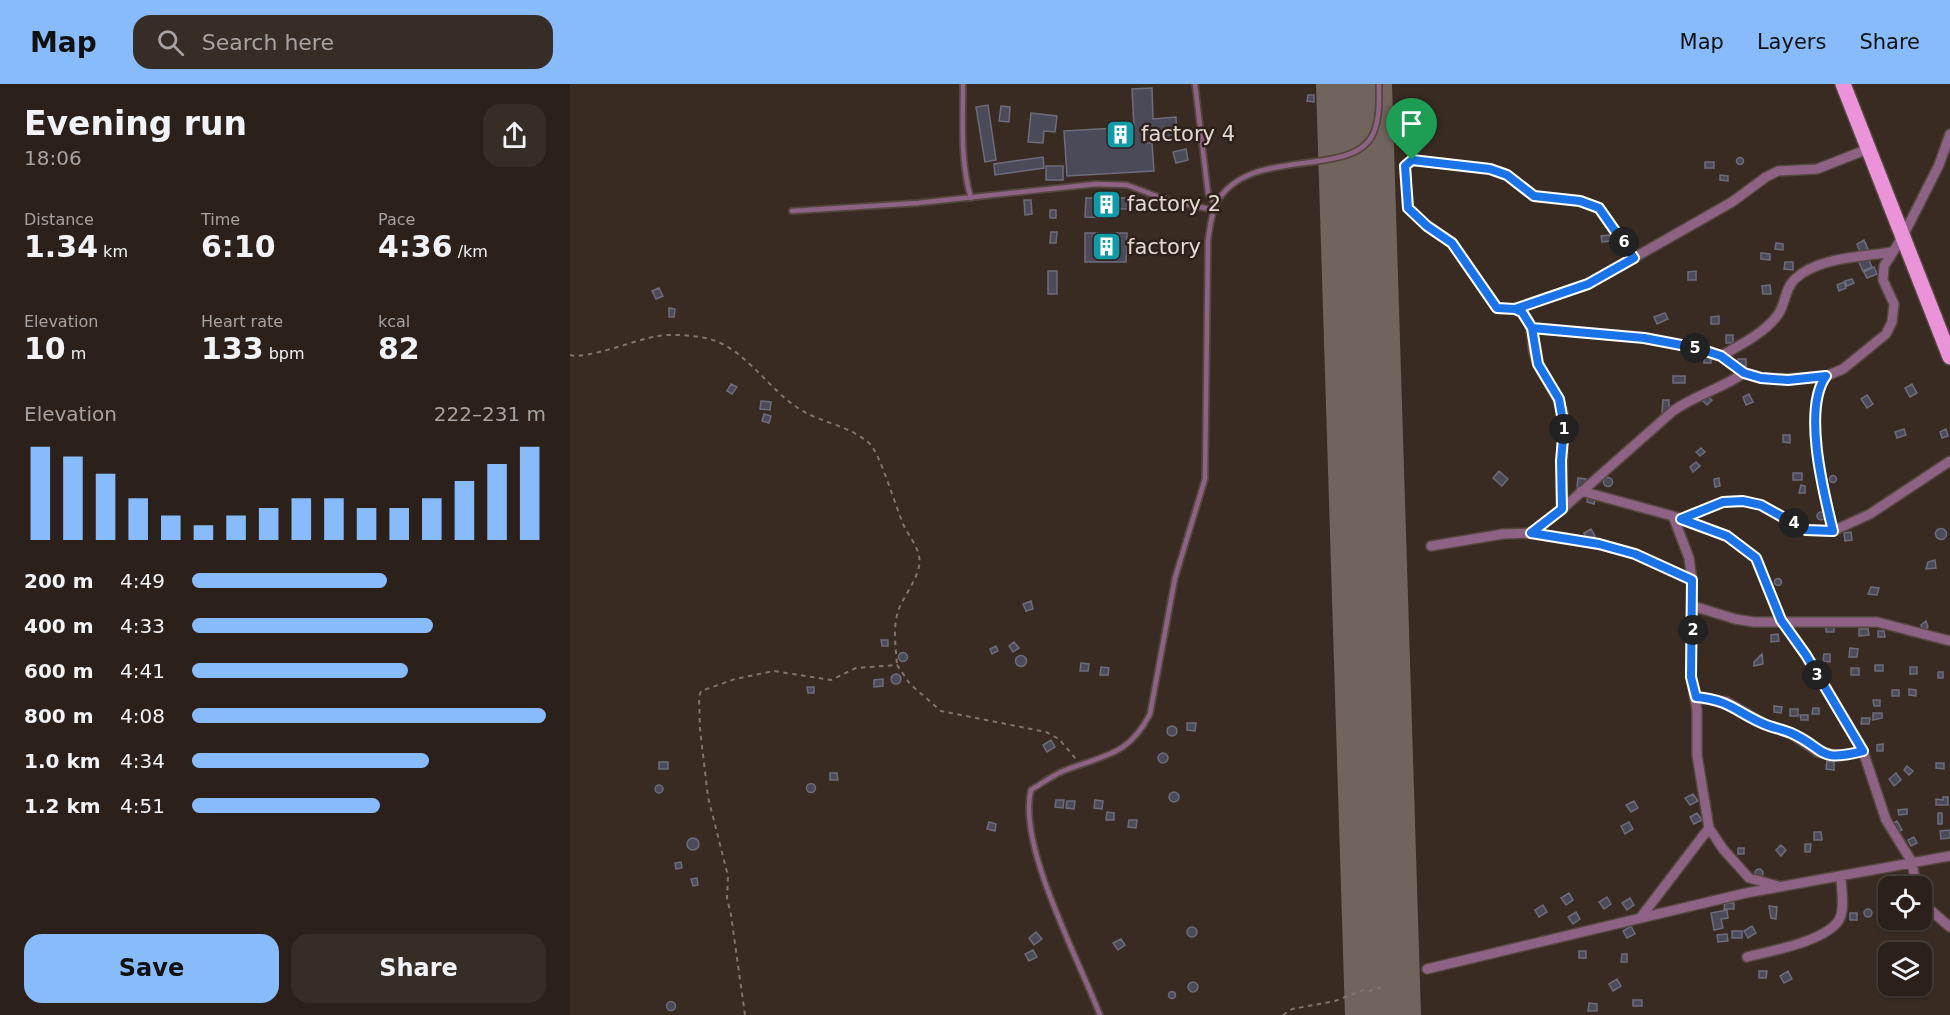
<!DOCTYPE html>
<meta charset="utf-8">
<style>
body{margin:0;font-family:"DejaVu Sans",sans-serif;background:#372d27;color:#f1f3f6;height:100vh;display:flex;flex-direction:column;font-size:22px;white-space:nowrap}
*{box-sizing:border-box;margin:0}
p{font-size:20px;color:#a6a3a2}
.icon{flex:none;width:33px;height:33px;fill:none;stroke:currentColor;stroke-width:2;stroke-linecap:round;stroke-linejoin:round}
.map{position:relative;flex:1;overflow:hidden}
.side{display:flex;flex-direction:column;background:#2b201a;width:570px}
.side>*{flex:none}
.buttons{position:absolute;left:1308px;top:792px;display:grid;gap:12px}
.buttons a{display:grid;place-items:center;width:54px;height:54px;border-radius:12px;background:#2b201a;box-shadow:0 2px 4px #0004,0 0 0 2px #473e39;font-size:30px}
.pin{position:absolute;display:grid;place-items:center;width:51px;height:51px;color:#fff;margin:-62px -26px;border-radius:50% 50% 50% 0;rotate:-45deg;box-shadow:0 0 6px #0007}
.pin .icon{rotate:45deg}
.km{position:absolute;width:30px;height:30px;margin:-15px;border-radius:50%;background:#222;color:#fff;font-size:16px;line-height:30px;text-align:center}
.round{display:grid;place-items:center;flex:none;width:63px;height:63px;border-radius:18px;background:#372d27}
.summary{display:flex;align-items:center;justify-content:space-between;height:102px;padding:0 24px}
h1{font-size:33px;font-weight:700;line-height:45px}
.figures{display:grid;grid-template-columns:repeat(3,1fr);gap:9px;height:102px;padding:6px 24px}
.figures div{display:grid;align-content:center}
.figures b{font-size:30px;font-weight:700}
.figures small{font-size:16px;font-weight:400}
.figures p{font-size:16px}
.chart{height:168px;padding:12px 24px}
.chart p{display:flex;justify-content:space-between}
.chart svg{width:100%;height:108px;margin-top:6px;stroke:#87bbfb;stroke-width:6}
.primary-button{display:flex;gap:12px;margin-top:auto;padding:12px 24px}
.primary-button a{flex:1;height:69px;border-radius:18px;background:#87bbfb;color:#111;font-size:24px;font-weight:700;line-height:69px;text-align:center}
.primary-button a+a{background:#372d27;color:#f1f3f6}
ul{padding:0 24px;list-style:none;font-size:20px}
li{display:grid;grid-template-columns:96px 72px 1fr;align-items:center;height:45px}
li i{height:15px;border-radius:8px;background:#87bbfb}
header{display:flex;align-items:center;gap:36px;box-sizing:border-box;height:84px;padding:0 30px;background:#87bbfb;color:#111}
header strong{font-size:28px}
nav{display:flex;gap:33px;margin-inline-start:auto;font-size:21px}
.search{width:420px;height:54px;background:#372d27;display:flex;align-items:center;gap:15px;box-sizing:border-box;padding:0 21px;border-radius:18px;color:#a6a3a2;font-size:22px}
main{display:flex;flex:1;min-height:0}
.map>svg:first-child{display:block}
</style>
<header>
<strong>Map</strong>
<div class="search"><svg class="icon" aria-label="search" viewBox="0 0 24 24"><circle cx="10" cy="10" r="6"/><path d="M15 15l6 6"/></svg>Search here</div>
<nav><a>Map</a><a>Layers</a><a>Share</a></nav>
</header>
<main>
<section class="side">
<div class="summary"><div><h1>Evening run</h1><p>18:06</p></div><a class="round"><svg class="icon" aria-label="share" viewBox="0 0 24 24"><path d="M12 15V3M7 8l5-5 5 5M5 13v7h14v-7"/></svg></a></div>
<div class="figures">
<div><p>Distance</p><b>1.34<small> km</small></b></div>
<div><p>Time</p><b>6:10</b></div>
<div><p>Pace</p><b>4:36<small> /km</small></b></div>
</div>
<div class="figures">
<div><p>Elevation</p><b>10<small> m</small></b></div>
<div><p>Heart rate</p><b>133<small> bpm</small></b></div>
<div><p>kcal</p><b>82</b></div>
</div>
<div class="chart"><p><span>Elevation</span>222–231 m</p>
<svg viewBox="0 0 160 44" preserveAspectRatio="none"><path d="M5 44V6M15 44V10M25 44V17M35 44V27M45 44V34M55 44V38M65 44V34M75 44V31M85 44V27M95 44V27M105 44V31M115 44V31M125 44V27M135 44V20M145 44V13M155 44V6"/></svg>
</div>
<ul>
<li><b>200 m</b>4:49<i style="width:55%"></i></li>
<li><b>400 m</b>4:33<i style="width:68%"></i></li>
<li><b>600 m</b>4:41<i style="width:61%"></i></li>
<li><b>800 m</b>4:08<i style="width:100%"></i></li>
<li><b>1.0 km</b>4:34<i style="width:67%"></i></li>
<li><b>1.2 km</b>4:51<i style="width:53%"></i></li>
</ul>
<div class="primary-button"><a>Save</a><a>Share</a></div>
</section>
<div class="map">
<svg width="1380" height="931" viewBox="0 0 1380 931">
<rect width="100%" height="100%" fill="#392b22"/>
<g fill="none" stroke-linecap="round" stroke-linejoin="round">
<path stroke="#70645c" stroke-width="76" d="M784,0L813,931"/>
</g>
<path fill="#4b4a59" stroke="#6c6c7c" stroke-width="1.5" d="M582,4L583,35L606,33L607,53L577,55V59H582L584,87L497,92L494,47L564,43L562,5Z
M738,11H744V18L737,17Z
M418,21L426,76L415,78L406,23Z
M431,22L440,23L439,38L429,37Z
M461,29L487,32L485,48L474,47L473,59L458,58Z
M616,65L618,76L606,79L603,68Z
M473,73L474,84L425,91L424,80Z
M1166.5 77a3.5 3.5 0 1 1 7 0a3.5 3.5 0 1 1-7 0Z
M1135,78H1144V84H1135Z
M476,82H493V96H476Z
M1150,91L1158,92V97L1150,96Z
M516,114H557V125H536V134L515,133Z
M454,116H461L462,130L455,131Z
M480,126H486V134H480Z
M481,148H487L486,159H480Z
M515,149H557L556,178H515Z
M1040,151L1041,157L1032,158L1031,152Z
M1294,156L1298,165L1290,168L1287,160Z
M1206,159L1213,160V166L1205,165Z
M1191,169L1200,170V176L1191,175Z
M1297,172L1302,183L1293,187L1288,176Z
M1215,178H1223V186L1214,185Z
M1304,183L1307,190L1297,194L1294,188Z
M478,187H487V210H478Z
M1126,187V196H1118V188Z
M1282,195L1284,199L1277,202L1275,197Z
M1274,198L1276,204L1269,207L1267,201Z
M1200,201L1201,210H1193L1192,202Z
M89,204L93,212L86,215L82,207Z
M99,224L105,225L104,233H99Z
M1095,229L1098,235L1087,240L1084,233Z
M1149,232V240H1141V233Z
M1156,251H1163V259H1156Z
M1134,273H1141V279H1134Z
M1168,275H1176V282H1167Z
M1103,292H1115V299H1103Z
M161,300L167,303L162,310L157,307Z
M1342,300L1347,309L1340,313L1335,304Z
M1179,310L1183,318L1176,321L1173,313Z
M1297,311L1303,320L1297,324L1291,315Z
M1137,312L1142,316L1137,321L1133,317Z
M1093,316H1099V329H1092Z
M191,317L201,318L200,326L190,325Z
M194,330L201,332L199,339L192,337Z
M1334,345L1336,351L1327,354L1325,348Z
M1376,345L1378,352L1372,354L1370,348Z
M1213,351H1220V359L1213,358Z
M1131,364L1135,368L1130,372L1126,368Z
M1126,378L1130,382L1123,388L1120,383Z
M929,387L938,395L932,402L923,394Z
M1223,389H1232V396H1223Z
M1259.5 395a3.5 3.5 0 1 1 7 0a3.5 3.5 0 1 1-7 0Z
M1033.5 398a4.5 4.5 0 1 1 9 0a4.5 4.5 0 1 1-9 0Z
M1008,394L1016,395L1015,403L1007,402Z
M1149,394L1150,402L1145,403L1144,395Z
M1231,401L1235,402V409H1229Z
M1018,411L1026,413L1024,420L1017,418Z
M1247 432a4 4 0 1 1 8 0a4 4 0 1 1-8 0Z
M1365.5 450a5.5 5.5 0 1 1 11 0a5.5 5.5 0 1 1-11 0Z
M1021,445L1025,452L1017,456L1014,449Z
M1281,448L1282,456L1275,457L1274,449Z
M1365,476L1366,484L1356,485L1358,478Z
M1204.5 498a3.5 3.5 0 1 1 7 0a3.5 3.5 0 1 1-7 0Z
M1301,503L1309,504L1307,511L1298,510Z
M461,517L463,525L456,527L453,520Z
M1356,537L1358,543L1353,547L1351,541Z
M1256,542H1264V548H1256Z
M1289,545H1298L1299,551L1289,552Z
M1308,547H1314L1315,553H1308Z
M1208,550L1209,557L1201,558V551Z
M311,556H318V562H312Z
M444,558L449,564L443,568L439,562Z
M426,562L428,567L422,570L420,565Z
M1280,564L1288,565L1287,573H1279Z
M328.5 573a4.5 4.5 0 1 1 9 0a4.5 4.5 0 1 1-9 0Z
M1192,570L1193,580L1184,582V578Z
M1254,570H1260V578L1253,577Z
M445.5 577a5.5 5.5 0 1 1 11 0a5.5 5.5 0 1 1-11 0Z
M511,579L519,580L518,587H510Z
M1305,581H1313V587H1305Z
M531,583L539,584L538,591H530Z
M1340,583H1347V590H1340Z
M1281,584H1289V591H1281Z
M1368,588H1373V594H1368Z
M321 595a5 5 0 1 1 10 0a5 5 0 1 1-10 0Z
M313,595V602L304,603V596Z
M237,603H244V609H238Z
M1339,605L1346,606V612L1339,611Z
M1322,606H1329V612H1322Z
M1303,616H1310V622H1304Z
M1204,622L1212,623L1211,629L1204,628Z
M1243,624H1249V630H1242Z
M1220,625H1228V632H1220Z
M1303,629H1312V634L1303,636Z
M1230,631H1238V636H1231Z
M1292,634H1300L1299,640H1291Z
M617,639H626L625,647L617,646Z
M597 647a5 5 0 1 1 10 0a5 5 0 1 1-10 0Z
M481,656L485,663L477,668L473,661Z
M1313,660V667H1307V661Z
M588 674a5 5 0 1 1 10 0a5 5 0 1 1-10 0Z
M1257,677L1264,678V686L1256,685Z
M89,678H98V685H89Z
M1366,679H1374V685L1366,684Z
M1337,682L1343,687L1339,691L1334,686Z
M260,689H267L268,696H260Z
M1326,689L1331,696L1324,702L1319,695Z
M236.5 704a4.5 4.5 0 1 1 9 0a4.5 4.5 0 1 1-9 0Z
M85 705a4 4 0 1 1 8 0a4 4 0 1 1-8 0Z
M599 713a5 5 0 1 1 10 0a5 5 0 1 1-10 0Z
M1123,710L1128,717L1120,721L1115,714Z
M1373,713H1378V721H1366V715L1373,716Z
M486,716H494L493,724L485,723Z
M525,716L533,717L532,725L524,724Z
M497,717H505L504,725L496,724Z
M1064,717L1068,724L1061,728L1056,721Z
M1337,725V730L1329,731L1328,726Z
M537,728L544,729V736H536Z
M1127,729L1132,736L1124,740L1120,733Z
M1368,729H1372V740H1368Z
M559,736H567L566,744L558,743Z
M1327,737L1332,746L1326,749L1322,740Z
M419,738L426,740L425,747L417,745Z
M1059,738L1063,745L1055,750L1051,742Z
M1380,746V754L1371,755L1370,747Z
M1244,748H1251L1252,756H1244Z
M1344,753L1347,759L1341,762L1338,756Z
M117 760a6 6 0 1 1 12 0a6 6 0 1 1-12 0Z
M1235,760H1241L1240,768H1235Z
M1211,761L1216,766L1211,772L1206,766Z
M1168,764H1174V770H1168Z
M111,778L112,784L106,785L105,779Z
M1185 789a4 4 0 1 1 8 0a4 4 0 1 1-8 0Z
M1316,792H1324L1323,799H1316Z
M127,794L128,801L123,802L121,795Z
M999,809L1003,816L996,821L991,814Z
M1037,813L1041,820L1034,825L1029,818Z
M1060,814L1064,821L1057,826L1052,819Z
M1155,819H1164V825H1154Z
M973,821L977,828L969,833L965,826Z
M1199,822L1207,823L1206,835L1201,834Z
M1294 829a4 4 0 1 1 8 0a4 4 0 1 1-8 0Z
M1157,826L1158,834L1151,835L1153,844L1144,846L1141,829Z
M1006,828L1010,835L1003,840L998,833Z
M1280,829H1287V836H1280Z
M1061,842L1065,850L1057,854L1053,847Z
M1182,842L1186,849L1178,854L1174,847Z
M617 848a5 5 0 1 1 10 0a5 5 0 1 1-10 0Z
M1162,847H1172V854H1162Z
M466,848L472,855L464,861L459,854Z
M1157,850L1158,857L1148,858L1147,851Z
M551,855L555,861L548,866L543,859Z
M463,866L467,873L459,877L455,870Z
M1009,867H1016V874H1009Z
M1052,870H1057V878H1051Z
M1189,887H1197L1196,894H1189Z
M1218,887L1222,895L1214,899L1210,892Z
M1047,895L1051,902L1043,907L1039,900Z
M618 903a5 5 0 1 1 10 0a5 5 0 1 1-10 0Z
M598.5 911a3.5 3.5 0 1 1 7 0a3.5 3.5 0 1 1-7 0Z
M1063,916H1072V922H1063Z
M96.5 922a4.5 4.5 0 1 1 9 0a4.5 4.5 0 1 1-9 0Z
M1019,919L1027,920V927H1018Z"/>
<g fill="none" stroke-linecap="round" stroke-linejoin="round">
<defs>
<path id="lane" d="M393,0C393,37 390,78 401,114
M625,0L638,109L646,122
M222,127L348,119L526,100L557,101L597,116L644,126
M530,931C509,876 447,761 461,706C471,700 482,692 493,687C533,671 558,673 580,630L605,494L635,395L638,156C640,143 641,131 646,120C677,60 782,96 803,50C810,35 809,16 809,0"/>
<path id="street" d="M945,225L1018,200L1162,118L1196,93L1208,87L1247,85L1298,65
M962,244L1075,254L1127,264L1151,272L1174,289L1191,294L1218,295L1256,292L1273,285L1316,250L1322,238L1324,220L1313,196L1314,182L1332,154L1369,81L1380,50
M1151,272C1170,261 1193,250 1207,232C1216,221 1214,205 1225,195C1248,173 1292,173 1322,168
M1256,292C1232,325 1254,410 1263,447
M1011,407L1103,432L1157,452L1186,474L1211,536L1236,571L1293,667L1316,736L1342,778L1346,802
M992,425L993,328C987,307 970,291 964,269C961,255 964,237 950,227C944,223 934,226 927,224L882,159L857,142L838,124L835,82L842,76L920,85L937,91L964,112L1010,117L1029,124L1064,174
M1103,432L1119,474L1122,496L1121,593L1127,626V671L1139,744L1153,765L1179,794L1208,802
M1111,435L1153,418L1173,417L1191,421L1236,446L1263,447L1300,430L1380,377
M961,449L992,425L1103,327C1125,311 1151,305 1174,289
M861,462L933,450L961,449L1029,460L1065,470L1122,496
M1123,522L1165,535L1184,538H1307L1380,557
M1126,613L1157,618L1194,640L1222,650L1248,668L1271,672L1293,667
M1352,814L1357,823L1380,843
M1071,833L1139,744
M1177,873C1200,867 1259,857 1270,834C1275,823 1271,804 1271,792
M857,885L1176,809L1380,772"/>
<path id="primary" d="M1273,0L1380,273"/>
</defs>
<use href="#lane" stroke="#54473e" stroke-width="8"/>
<use href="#street" stroke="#54473e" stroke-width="12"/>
<use href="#primary" stroke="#54473e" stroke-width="18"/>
<path stroke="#80746c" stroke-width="2" stroke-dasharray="4.5 4.5" stroke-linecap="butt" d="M0,271C15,276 68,255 88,252C101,250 116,251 129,253C172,257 196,305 231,326C252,339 281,342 300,360C310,370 326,423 333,440C338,451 347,461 349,472C353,492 331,513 327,531C323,548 326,565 327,581
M175,931L161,831L157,814L158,792L138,713L130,645L129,613L131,607L165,595L204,587L261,596L286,584L327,581L340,600L371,627L476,648L489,655L506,675
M713,931L722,925L765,917L793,906L799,907L812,903"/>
<use href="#lane" stroke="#8d6284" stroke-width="4.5"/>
<use href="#street" stroke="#8d6284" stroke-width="9"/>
<use href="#primary" stroke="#eb93d9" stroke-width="15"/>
</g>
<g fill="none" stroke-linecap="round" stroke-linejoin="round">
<defs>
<path id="route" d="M842,76L835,82L838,124L857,142L882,159L927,224L945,225L952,228L962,244L968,280L989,315L994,343L991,377L992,425L961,449L1029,460L1065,470L1122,496L1121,593L1126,613C1160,616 1166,628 1194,640C1203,644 1212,645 1221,649C1257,665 1246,679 1293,667L1236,571L1211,536L1186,474L1157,452L1111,435L1153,418L1173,417L1191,421L1236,446L1263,447C1254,410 1232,325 1256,292L1218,296L1191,294L1174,289L1151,272L1127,264L1074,254L962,244L952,228L945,225L1018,200L1064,174L1029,124L1010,117L964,112L937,91L920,85L842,76"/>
</defs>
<use href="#route" stroke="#fff" stroke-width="12"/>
<use href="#route" stroke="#1a73e8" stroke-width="8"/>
</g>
<defs>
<symbol id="building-square" viewBox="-11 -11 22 22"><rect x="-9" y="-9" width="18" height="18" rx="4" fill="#0f9aa8" stroke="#2e2119"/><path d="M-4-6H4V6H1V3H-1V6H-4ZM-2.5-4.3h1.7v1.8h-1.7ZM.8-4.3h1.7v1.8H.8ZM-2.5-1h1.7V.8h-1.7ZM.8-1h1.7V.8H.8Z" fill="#fff"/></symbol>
</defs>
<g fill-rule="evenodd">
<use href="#building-square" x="534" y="34" width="33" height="33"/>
<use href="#building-square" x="520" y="104" width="33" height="33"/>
<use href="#building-square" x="520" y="146" width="33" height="33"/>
</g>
<g text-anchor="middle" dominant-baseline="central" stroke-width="5" stroke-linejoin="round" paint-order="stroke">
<g font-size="21" fill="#e2d9d3" stroke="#2e2119" text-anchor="start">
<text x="571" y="50">factory 4</text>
<text x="557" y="120">factory 2</text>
<text x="557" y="163">factory</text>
</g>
</g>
</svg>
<div class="buttons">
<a><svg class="icon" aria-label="locate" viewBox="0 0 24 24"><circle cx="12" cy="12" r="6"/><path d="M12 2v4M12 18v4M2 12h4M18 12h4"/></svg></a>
<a><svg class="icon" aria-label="layers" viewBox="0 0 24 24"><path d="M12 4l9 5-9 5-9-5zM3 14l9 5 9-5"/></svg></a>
</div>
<div class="pin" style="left:842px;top:76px;background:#1e9e55"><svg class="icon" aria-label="arrive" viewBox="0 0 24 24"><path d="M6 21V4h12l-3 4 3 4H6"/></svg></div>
<b class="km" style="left:994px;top:345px">1</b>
<b class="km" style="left:1123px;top:546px">2</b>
<b class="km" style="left:1247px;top:591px">3</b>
<b class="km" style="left:1224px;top:439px">4</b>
<b class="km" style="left:1125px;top:264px">5</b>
<b class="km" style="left:1054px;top:158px">6</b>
</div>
</main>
